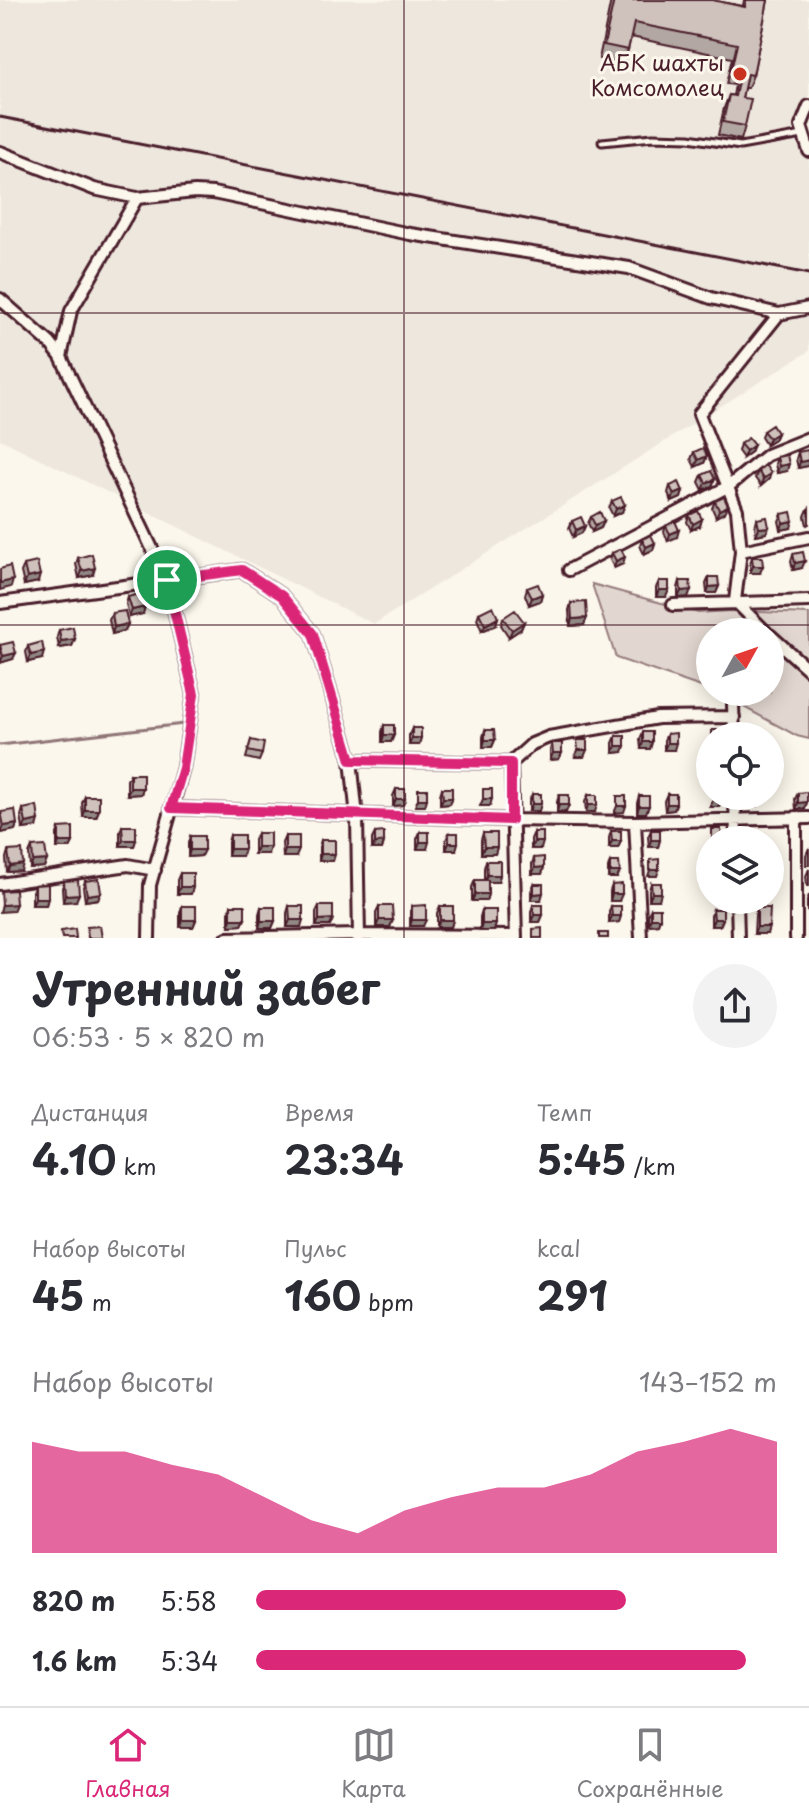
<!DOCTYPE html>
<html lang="ru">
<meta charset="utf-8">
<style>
body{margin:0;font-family:"Playpen Sans",sans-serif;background:#f2f2f3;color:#2b2b33;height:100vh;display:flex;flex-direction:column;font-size:30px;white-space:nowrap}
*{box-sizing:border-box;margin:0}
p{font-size:26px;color:#7c7c81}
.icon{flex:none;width:44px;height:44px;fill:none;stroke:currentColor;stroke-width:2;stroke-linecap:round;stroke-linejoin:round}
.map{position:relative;height:938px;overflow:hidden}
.side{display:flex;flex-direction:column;background:#fff;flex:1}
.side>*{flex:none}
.needle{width:52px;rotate:50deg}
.fabs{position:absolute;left:696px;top:618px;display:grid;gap:16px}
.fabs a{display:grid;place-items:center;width:88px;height:88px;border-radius:50%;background:#fff;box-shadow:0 4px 20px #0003;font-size:40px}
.pin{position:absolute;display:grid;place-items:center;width:68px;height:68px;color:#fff;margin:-34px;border:4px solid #fff;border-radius:50%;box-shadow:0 2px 8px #0007}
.round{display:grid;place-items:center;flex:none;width:84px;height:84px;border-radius:42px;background:#f2f2f3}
.summary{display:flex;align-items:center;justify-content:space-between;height:136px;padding:0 32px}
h1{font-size:44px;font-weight:700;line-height:60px}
.stats{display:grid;grid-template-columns:repeat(3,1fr);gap:12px;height:136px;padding:8px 32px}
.stats div{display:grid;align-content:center}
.stats b{font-size:40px;font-weight:700}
.stats small{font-size:22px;font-weight:400}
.stats p{font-size:22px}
.chart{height:224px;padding:16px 32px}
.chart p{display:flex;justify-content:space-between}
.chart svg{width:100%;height:144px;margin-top:8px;fill:#db2777;opacity:.7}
ul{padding:0 32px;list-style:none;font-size:26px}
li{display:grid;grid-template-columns:128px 96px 1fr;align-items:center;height:60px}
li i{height:20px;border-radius:10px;background:#db2777}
.tab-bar{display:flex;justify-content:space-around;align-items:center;height:112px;border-top:2px solid #e1e1e2;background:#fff;font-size:22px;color:#7c7c81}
.tab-bar a{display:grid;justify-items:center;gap:4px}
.tab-bar .current{color:#db2777}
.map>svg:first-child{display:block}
</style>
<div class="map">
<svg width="809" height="938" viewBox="0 0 809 938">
<rect width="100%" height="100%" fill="#fbf7ec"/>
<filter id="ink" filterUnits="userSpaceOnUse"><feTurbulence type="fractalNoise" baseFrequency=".0125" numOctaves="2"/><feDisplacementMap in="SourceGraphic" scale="16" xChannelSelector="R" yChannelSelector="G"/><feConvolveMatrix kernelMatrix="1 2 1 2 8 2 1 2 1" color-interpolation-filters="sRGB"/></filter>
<g filter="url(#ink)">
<path fill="#eee7de" d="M0,0H809V351L374,624L0,439Z"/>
<path fill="#e2d7d0" stroke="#967b7e" stroke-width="2" d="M592,584L698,613L731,611L809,614V739L797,736L716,692H770V632H710V690L616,658Z"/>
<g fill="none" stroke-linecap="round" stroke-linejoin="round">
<path stroke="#907477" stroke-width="3" d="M0,745L184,724"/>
<defs>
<path id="lane" d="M602,142L653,137L689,138L740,146L803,135"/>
<path id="street" d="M809,106L801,126L809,151
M0,152L94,189L137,198
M0,299L50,343L61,357
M741,551L809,537
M569,570L729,486L767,455L809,438
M735,601L741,551L737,510L699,414L779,314
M735,601L766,632
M0,603L242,570L282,596L313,634L351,760L357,817L359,938
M673,605L809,601
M770,635L809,670
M733,704L734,736
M351,760L511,763L532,744L549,737L658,718L734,717
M511,763L516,938
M735,796L736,840
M171,808L511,820L635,822L809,818
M796,817V938
M635,822L641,938
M0,884L128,865L155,870
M737,900L738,938
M149,938L150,885L183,768L194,694L167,580L61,357L71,311L137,198L195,192L213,193L410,234L629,268L711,298L779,314L809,308
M227,938L358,935L516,936"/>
</defs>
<use href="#lane" stroke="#4a1f2b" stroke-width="11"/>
<use href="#street" stroke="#4a1f2b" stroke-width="16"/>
<use href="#lane" stroke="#fbf7ec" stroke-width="5"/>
<use href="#street" stroke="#fbf7ec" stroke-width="10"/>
<path stroke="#4a1f2b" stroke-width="3" d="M0,117L809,274"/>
</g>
<path fill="#b2a7a2" stroke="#4a1f2b" stroke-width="2" d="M611,0H712L743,6L744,0H768L753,75L748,88H744L742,98L745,126L741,140L718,135L724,108L729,95L733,96L735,85L726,84L732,58L631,37L628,50L623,64L599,59Z
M763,431L777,433L774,440L766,445L761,437Z
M740,444L751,452L743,458L738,451Z
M694,452L707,456L704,463L695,467L691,459Z
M798,452L808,466L798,468L796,459Z
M777,457L787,471L777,473L775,464Z
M758,471L769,479L761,486L755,478Z
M702,475L715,479L712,486L703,490L699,482Z
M670,486L683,491L681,498L672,502L668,493Z
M612,501L622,512L613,516L609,508Z
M715,501L728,506L725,512L716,517L712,508Z
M809,508V524L807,525L805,516L808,509Z
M782,514L791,528L781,530L779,521Z
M689,515L702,519L700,526L691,530L687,522Z
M591,517L604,521L601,528L592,532L588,523Z
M757,519L766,533L756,535L755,526Z
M572,521L585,526L582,533L573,537L569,528Z
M666,526L677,537L668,541L664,532Z
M642,539L655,543L653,550L644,554L640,546Z
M612,553L623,564L614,568L610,560Z
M793,554L802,568L793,570L791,561Z
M752,557L760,573H750V564Z
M78,558L93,575L79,578L76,564Z
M24,565L38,582L24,585L21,572Z
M709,577L719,586L716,593H707L706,584Z
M659,581L666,597H656V588Z
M680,581L688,597L678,598V588Z
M527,588L542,594L540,601L529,605L525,595Z
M128,597L143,614L129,617L126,604Z
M571,603L584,625L570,626L569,610Z
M112,613L128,624L125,631L112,634L109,620Z
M479,613L496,625L482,631L477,619Z
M503,618L524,622L521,629L509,637L501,625Z
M59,630L75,639L72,646L59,648L57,637Z
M0,645L13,659L0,663Z
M28,646L42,659L28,662L26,652Z
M384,725L394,735L391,742H382V732Z
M412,728L419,745H409V735Z
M485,730L495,740L492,747H483V737Z
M643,732L652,742L650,749H641L640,739Z
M667,734L674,750H664V740Z
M616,736L623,752L613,753V743Z
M251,740L262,754L259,761L246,758Z
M552,743L562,753L559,759L550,760V750Z
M130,774L143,788L141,794L127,795V780Z
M442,788L452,798L449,804L440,805V795Z
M396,789L405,799L403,805L393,806V796Z
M798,793L807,802L805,809H796L795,799Z
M532,794L539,811H529V801Z
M667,794L674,810L665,811L664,801Z
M559,795L569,805L566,812H557V802Z
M588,795L595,812H586L585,802Z
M85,796L99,810L96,817H83L82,803Z
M639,796L646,813H637V803Z
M23,809L37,827L23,829L21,816Z
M1,812L17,824L15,830L1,833L0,816Z
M122,826L136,840L134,846H120V832Z
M59,828L73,842L70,848H57V834Z
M651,830L660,840L658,847H649L648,837Z
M611,831L621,841L618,848H609V838Z
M420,832L427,849H417V839Z
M534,832L541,849H531V839Z
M257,833L268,854H254V840Z
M375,833L384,842L382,849H372V839Z
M449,833L456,850H446V840Z
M483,833L497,847L495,854H481V840Z
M230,835L242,856H228V842Z
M190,836L201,856L188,857V843Z
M285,836L296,857H283L282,843Z
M321,840L335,854L333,861H319V847Z
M32,847L47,860L44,867L30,868L29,854Z
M809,848V865H806V855Z
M8,851L21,871L7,872L6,858Z
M534,858L544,867L542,874H532V864Z
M486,861L500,875L498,882H488V894L486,901H472V887L475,880H484V868Z
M610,862L617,878H608V868Z
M809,869V886H807L806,876Z
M180,873L193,887L191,894H177V880Z
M64,881L76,901L63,902L62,888Z
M85,881L98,899L85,901L83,887Z
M651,883L659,900H649V890Z
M534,884L541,900H531V891Z
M35,885L48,898L46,905H32V891Z
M612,885L619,901H610V891Z
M809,895V911H807V901Z
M231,905L245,919L242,925L229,926V912Z
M533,905L543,915L540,922H531V912Z
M182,906L196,920L193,927H180V913Z
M289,906L301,927H287V913Z
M319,906L333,919L330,926H316V912Z
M379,906L393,920L390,927H376V913Z
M412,906L423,926H410V912Z
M440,906L453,920L451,927H437V913Z
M611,906L621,916L619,922L609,923V912Z
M261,907L275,921L272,928H259V914Z
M651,908L660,918L658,924L648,925V915Z
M757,908L767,934H754L755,915Z
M713,909L723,919L720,926H711V916Z
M482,910L494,931H480V917Z"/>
<path fill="#918884" stroke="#4a1f2b" stroke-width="2" d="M777,433L774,440L766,445L769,438Z
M754,445L751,452L743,458L746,451Z
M707,456L704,463L695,467L698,460Z
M809,460L808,466L798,468L800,462Z
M789,464L787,471L777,473L779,466Z
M771,473L769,479L761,486L763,479Z
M715,479L712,486L703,490L706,483Z
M683,491L681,498L672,502L674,495Z
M625,505L622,512L613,516L616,509Z
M728,506L725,512L716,517L719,510Z
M702,519L700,526L691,530L693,524Z
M604,521L601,528L592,532L595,525Z
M793,521L791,528L781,530L783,523Z
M585,526L582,533L573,537L576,530Z
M769,527L766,533L756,535L759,528Z
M679,530L677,537L668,541L670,534Z
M655,543L653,550L644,554L646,547Z
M625,557L623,564L614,568L616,561Z
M805,561L802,568L793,570L795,563Z
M753,566H763L760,573H750Z
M95,568L93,575L79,578L82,571Z
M40,575L38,582L24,585L27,578Z
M13,580L11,587L0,590V583Z
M719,586L716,593H707L709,587Z
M659,590H669L666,597H656Z
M691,590L688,597L678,598L681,591Z
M542,594L540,601L529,605L532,598Z
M145,607L143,614L129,617L132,610Z
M498,618L496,625L482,631L485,625Z
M587,618L584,625L570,626L572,619Z
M524,622L521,629L509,637L512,630Z
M128,624L125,631L112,634L114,627Z
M75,639L72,646L59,648L61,641Z
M44,652L42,659L28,662L31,655Z
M16,653L13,659L0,663L3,656Z
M384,735H394L391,742H382Z
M412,738H421L419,745H409Z
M485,740H495L492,747H483Z
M643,742H652L650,749H641Z
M667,743H676L674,750H664Z
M616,746H625L623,752L613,753Z
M578,750H587L584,757H575Z
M553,753H562L559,759L550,760Z
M130,788H143L141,794L127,795Z
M443,798H452L449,804L440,805Z
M396,799H405L403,805L393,806Z
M418,799H427L425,806H415Z
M483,799H492L490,806H480Z
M761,799L758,806H749L752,800Z
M713,800H722L720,807H710Z
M807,802L805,809H796L798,803Z
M532,804H541L539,811H529Z
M667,804H676L674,810L665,811Z
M559,805H569L566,812H557Z
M588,805H597L595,812H586Z
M617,806H626L624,812L614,813Z
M639,806H649L646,813H637Z
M85,810H99L96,817H83Z
M39,820L37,827L23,829L26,823Z
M17,824L15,830L1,833L4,826Z
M123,840H136L134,846H120Z
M651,840H660L658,847H649Z
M612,841H621L618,848H609Z
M59,842H73L70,848H57Z
M384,842L382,849H372L375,843Z
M420,842H429L427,849H417Z
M534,842H543L541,849H531Z
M449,843H458L456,850H446Z
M257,847H270L268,854H254Z
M484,847H497L495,854H481Z
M230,849H244L242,856H228Z
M190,850H204L201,856L188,857Z
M285,850H299L296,857H283Z
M321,854H335L333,861H319Z
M47,860L44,867L30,868L33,861Z
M23,864L21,871L7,872L10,866Z
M544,867L542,874H532L535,868Z
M650,870H659L657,876H648Z
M610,872H620L617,878H608Z
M487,875H500L498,882H484Z
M180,887H193L191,894H177Z
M101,893L98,899L85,901L87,895Z
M543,893L541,900H531L534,894Z
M652,893H661L659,900H649Z
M79,894L76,901L63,902L65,895Z
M475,894H488L486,901H472Z
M612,894H622L619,901H610Z
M35,898H48L46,905H32Z
M16,904L13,911L0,912L2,905Z
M534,915H543L540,922H531Z
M612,916H621L619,922L609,923Z
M651,918H660L658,924L648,925Z
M231,919H245L242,925L229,926Z
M333,919L330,926H316L319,920Z
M714,919H723L720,926H711Z
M182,920H196L193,927H180Z
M290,920H303L301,927H287Z
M379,920H393L390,927H376Z
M412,920H426L423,926H410Z
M440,920H453L451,927H437Z
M261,921H275L272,928H259Z
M482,924H496L494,931H480Z
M757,927H769L767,934H754Z"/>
<path fill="#cfc2bc" stroke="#4a1f2b" stroke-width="2" d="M614,0H712L745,7L746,0H768L753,75L747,74L742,98L751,99L745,126L723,122L729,95L735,96L740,72L731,70L737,44L634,23L628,50L604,45Z
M772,425L777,433L769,438L763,431Z
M748,438L754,445L746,451L740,444Z
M703,448L707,456L698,460L694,452Z
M808,450L809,460L800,462L798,452Z
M787,455L789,464L779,466L777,457Z
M765,465L771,473L763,479L758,471Z
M711,471L715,479L706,483L702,475Z
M679,482L683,491L674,495L670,486Z
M621,497L625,505L616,509L612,501Z
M724,497L728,506L719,510L715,501Z
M698,511L702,519L693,524L689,515Z
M600,512L604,521L595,525L591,517Z
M791,512L793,521L783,523L782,514Z
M581,517L585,526L576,530L572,521Z
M767,517L769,527L759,528L757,519Z
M675,521L679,530L670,534L666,526Z
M651,535L655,543L646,547L642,539Z
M621,549L625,557L616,561L612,553Z
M803,552L805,561L795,563L793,554Z
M92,554L95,568L82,571L78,558Z
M752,557H762L763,566H753Z
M37,562L40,575L27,578L24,565Z
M10,566L13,580L0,583V569Z
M709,577H718L719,586L709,587Z
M659,581H669V590H659Z
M680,581H690L691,590L681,591Z
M538,584L542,594L532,598L527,588Z
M142,593L145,607L132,610L128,597Z
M586,602L587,618L572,619L571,603Z
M493,606L498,618L485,625L479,613Z
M515,610L524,622L512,630L503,618Z
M125,611L128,624L114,627L112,613Z
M73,627L75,639L61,641L59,630Z
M13,642L16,653L3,656L0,645Z
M42,642L44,652L31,655L28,646Z
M384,725H394V735H384Z
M412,728H421V738H412Z
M485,730H494L495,740H485Z
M712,730H722V736H712Z
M643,732H652V742H643Z
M676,733V743H667V734Z
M616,736H625V746H616Z
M251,740L264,743L262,754L248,751Z
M577,740H587V750H578Z
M552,743H562V753H553Z
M130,774H143V788H130Z
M442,788H452V798H443Z
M396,789H405V799H396Z
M418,789H427V799H418Z
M483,789H492V799H483Z
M807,792V802L798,803V793Z
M532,794H541V804H532Z
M667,794H676V804H667Z
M559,795H569V805H559Z
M588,795H597V805H588Z
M85,796H99V810H85Z
M617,796H626V806H617Z
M639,796H649V806H639Z
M713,796H722V800H713Z
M751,796H761V799L752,800Z
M37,806L39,820L26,823L23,809Z
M15,810L17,824L4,826L1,812Z
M122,826H136V840H123Z
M73,827V842H59V828Z
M712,829H721L722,839H712Z
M651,830H660V840H651Z
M611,831H621V841H612Z
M384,832V842L375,843V833Z
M420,832H429V842H420Z
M534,832H543V842H534Z
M257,833H270V847H257Z
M449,833H458V843H449Z
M483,833H497V847H484Z
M230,835H244V849H230Z
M190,836H204V850H190Z
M285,836H299V850H285Z
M321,840H335V854H321Z
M45,846L47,860L33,861L32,847Z
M22,850L23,864L10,866L8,851Z
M544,857V867L535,868L534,858Z
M659,859V870H650V860Z
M486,861H500V875H487Z
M610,862H619L620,872H610Z
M180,873H193V887H180Z
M99,879L101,893L87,895L85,881Z
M78,880L79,894L65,895L64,881Z
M475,880H488V894H475Z
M651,883H661V893H652Z
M48,884V898H35V885Z
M534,884H543V893L534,894Z
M622,884V894H612V885Z
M15,890L16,904L2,905L1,891Z
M231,905H245V919H231Z
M426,905V920H412V906Z
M533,905H543V915H534Z
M182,906H196V920H182Z
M289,906H303V920H290Z
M319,906H333V919L319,920Z
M379,906H392L393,920H379Z
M440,906H453V920H440Z
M611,906H621V916H612Z
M261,907H275V921H261Z
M651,908H660V918H651Z
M757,908H770L769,927H757Z
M713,909H723V919H714Z
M482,910H496V924H482Z
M100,926L102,938H88L87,927Z
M542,928V938H533V929Z
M75,929L76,938H62L61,931Z
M599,933H608V938H599Z"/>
</g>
<g fill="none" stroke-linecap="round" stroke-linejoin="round" filter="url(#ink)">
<defs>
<path id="route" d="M242,570L282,596L313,634L351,760L511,763V820L171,808L183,768L194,694L167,580Z"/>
</defs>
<use href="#route" stroke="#fff" stroke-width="16"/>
<use href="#route" stroke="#db2777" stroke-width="10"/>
</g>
<path fill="none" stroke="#4a1f2b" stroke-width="2" stroke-opacity="0.55" d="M404,0V938M0,313H809M0,625H809"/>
<circle fill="#c8321e" stroke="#fbf7ec" stroke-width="3" cx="740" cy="74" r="8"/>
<g text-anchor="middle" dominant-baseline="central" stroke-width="6" stroke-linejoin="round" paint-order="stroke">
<g font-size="22" fill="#4a1f2b" stroke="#fbf7ec" text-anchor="end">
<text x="724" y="61">АБК шахты<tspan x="724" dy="25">Комсомолец</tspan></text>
</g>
</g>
</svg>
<div class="fabs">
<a><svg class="needle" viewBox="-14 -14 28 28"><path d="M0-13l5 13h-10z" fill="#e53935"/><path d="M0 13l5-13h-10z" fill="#7c7c81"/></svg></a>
<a><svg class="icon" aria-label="locate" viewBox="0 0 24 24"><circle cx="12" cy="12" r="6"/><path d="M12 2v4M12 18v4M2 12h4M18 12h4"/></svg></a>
<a><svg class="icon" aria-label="layers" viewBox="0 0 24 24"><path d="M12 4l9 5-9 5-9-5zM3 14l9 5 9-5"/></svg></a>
</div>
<div class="pin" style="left:167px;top:580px;background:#1e9e55"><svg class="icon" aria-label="arrive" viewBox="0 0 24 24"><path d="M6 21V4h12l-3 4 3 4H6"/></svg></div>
</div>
<section class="side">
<div class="summary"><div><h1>Утренний забег</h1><p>06:53 · 5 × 820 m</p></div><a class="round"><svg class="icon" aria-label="share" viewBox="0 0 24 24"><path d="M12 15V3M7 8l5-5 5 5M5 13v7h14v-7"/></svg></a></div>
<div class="stats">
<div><p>Дистанция</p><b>4.10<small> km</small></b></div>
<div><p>Время</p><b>23:34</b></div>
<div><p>Темп</p><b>5:45<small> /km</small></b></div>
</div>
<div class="stats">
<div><p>Набор высоты</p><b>45<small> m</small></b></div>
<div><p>Пульс</p><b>160<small> bpm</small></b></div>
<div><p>kcal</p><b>291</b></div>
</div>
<div class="chart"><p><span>Набор высоты</span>143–152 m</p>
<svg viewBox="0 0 160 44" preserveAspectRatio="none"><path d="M0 44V10L10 13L20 13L30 17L40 20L50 27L60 34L70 38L80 31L90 27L100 24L110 24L120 20L130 13L140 10L150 6L160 10V44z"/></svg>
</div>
<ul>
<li><b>820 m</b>5:58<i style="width:71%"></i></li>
<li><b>1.6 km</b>5:34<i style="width:94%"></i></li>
</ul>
</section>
<nav class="tab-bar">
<a class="current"><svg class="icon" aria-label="home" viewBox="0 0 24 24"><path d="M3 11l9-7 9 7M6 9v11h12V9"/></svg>Главная</a>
<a><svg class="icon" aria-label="map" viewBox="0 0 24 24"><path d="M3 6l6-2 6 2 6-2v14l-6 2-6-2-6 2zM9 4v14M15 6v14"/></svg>Карта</a>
<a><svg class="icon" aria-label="saved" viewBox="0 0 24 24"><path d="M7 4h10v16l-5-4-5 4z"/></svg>Сохранённые</a>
</nav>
